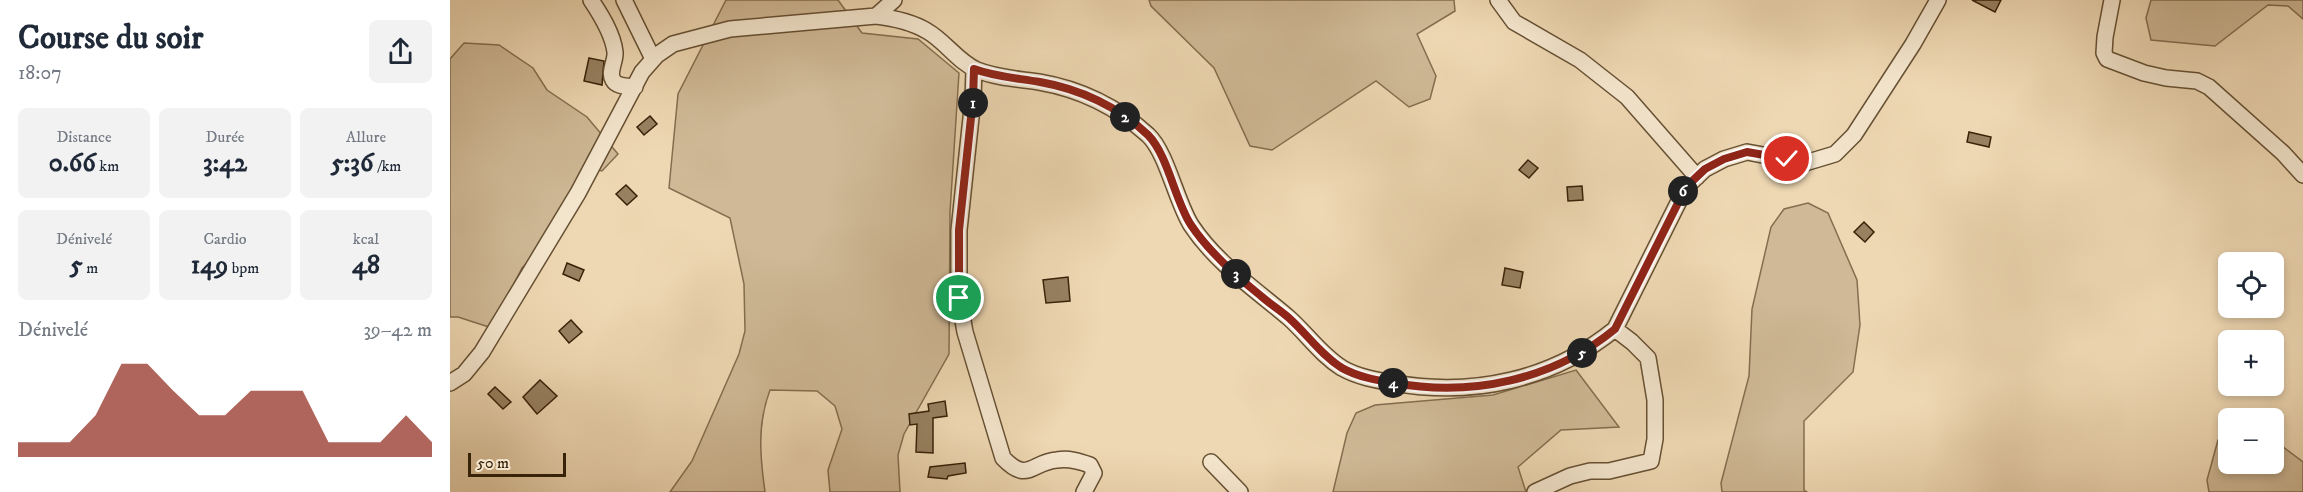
<!DOCTYPE html>
<html lang="fr">
<meta charset="utf-8">
<style>
body{margin:0;font-family:"IM FELL DW Pica",serif;background:#f2f2f3;color:#1f2937;height:100vh;display:flex;flex-direction:column;font-size:22px;white-space:nowrap}
*{box-sizing:border-box;margin:0}
p{font-size:20px;color:#747a83}
.icon{flex:none;width:33px;height:33px;fill:none;stroke:currentColor;stroke-width:2;stroke-linecap:round;stroke-linejoin:round}
.map{position:relative;flex:1;overflow:hidden}
.sheet{display:flex;flex-direction:column;background:#fff;width:450px}
.sheet>*{flex:none}
.buttons{position:absolute;left:1768px;top:252px;display:grid;gap:12px}
.buttons a{display:grid;place-items:center;width:66px;height:66px;border-radius:9px;background:#fff;box-shadow:0 3px 9px #0003;font-size:30px}
.scale{position:absolute;left:18px;bottom:15px;width:98px;box-sizing:border-box;padding-left:6px;border:3px solid #382208;border-top:0;font-size:16px;line-height:21px;white-space:nowrap;color:#382208;-webkit-text-stroke:4px #f4e6ce;paint-order:stroke}
.pin{position:absolute;display:grid;place-items:center;width:51px;height:51px;color:#fff;margin:-26px;border:3px solid #fff;border-radius:50%;box-shadow:0 2px 6px #0007}
.km{position:absolute;width:30px;height:30px;margin:-15px;border-radius:50%;background:#222;color:#fff;font-size:16px;line-height:30px;text-align:center}
.round{display:grid;place-items:center;flex:none;width:63px;height:63px;border-radius:9px;background:#f2f2f3}
.overview{display:flex;align-items:center;justify-content:space-between;height:102px;padding:0 18px}
h1{font-size:33px;font-weight:700;line-height:45px}
.stats{display:grid;grid-template-columns:repeat(3,1fr);gap:9px;height:102px;padding:6px 18px}
.stats div{display:grid;align-content:center;border-radius:9px;background:#f2f2f3;text-align:center}
.stats b{font-size:26px;font-weight:700}
.stats small{font-size:16px;font-weight:400}
.stats p{font-size:16px}
.chart{height:168px;padding:12px 18px}
.chart p{display:flex;justify-content:space-between}
.chart svg{width:100%;height:108px;margin-top:6px;fill:#8f2418;opacity:.7}
main{display:flex;flex:1;min-height:0}
.map>svg:first-child{display:block}
</style>
<main>
<section class="sheet">
<div class="overview"><div><h1>Course du soir</h1><p>18:07</p></div><a class="round"><svg class="icon" aria-label="share" viewBox="0 0 24 24"><path d="M12 15V3M7 8l5-5 5 5M5 13v7h14v-7"/></svg></a></div>
<div class="stats">
<div><p>Distance</p><b>0.66<small> km</small></b></div>
<div><p>Durée</p><b>3:42</b></div>
<div><p>Allure</p><b>5:36<small> /km</small></b></div>
</div>
<div class="stats">
<div><p>Dénivelé</p><b>5<small> m</small></b></div>
<div><p>Cardio</p><b>149<small> bpm</small></b></div>
<div><p>kcal</p><b>48</b></div>
</div>
<div class="chart"><p><span>Dénivelé</span>39–42 m</p>
<svg viewBox="0 0 160 44" preserveAspectRatio="none"><path d="M0 44V38L10 38L20 38L30 27L40 6L50 6L60 17L70 27L80 27L90 17L100 17L110 17L120 38L130 38L140 38L150 27L160 38V44z"/></svg>
</div>
</section>
<div class="map">
<svg width="1853" height="492" viewBox="0 0 1853 492">
<rect width="100%" height="100%" fill="#eed8b3"/>
<filter id="stains"><feTurbulence type="fractalNoise" baseFrequency=".00333" numOctaves="4"/><feColorMatrix values="0 0 0 0 .2 0 0 0 0 .09 0 0 0 0 .02 0 0 0 .5 -.17"/></filter>
<radialGradient id="worn" r=".72"><stop offset=".6" stop-color="#630" stop-opacity="0"/><stop offset="1" stop-color="#630" stop-opacity=".3"/></radialGradient>
<path fill="#cfb996" stroke="#846e4f" stroke-width="1.5" d="M276,0H388L412,33L468,39L509,73L500,212L499,354L454,434L448,455L450,492H380L378,470L392,429L385,406L367,391L320,390C307,425 310,456 315,492H220L242,461L289,354L295,331L294,284L280,218L219,188L228,94Z
M699,0H1004L1005,11L967,34L986,76L980,99L959,107L926,81L822,150L800,146L764,68L701,6Z
M1701,0H1853V19L1838,6L1818,5L1765,46L1701,40L1696,18Z
M14,43L49,45L83,68L97,90L137,117L168,154L152,171L133,166L131,179L83,257L72,268L42,328L8,317H0V59Z
M1358,203L1378,213L1407,280L1410,325L1403,372L1354,421V490L1357,492H1272L1271,483L1299,376L1302,309L1321,227L1334,209Z
M1126,370L1169,427L1111,430L1068,467L1076,492H883L897,433L906,413L925,405L1043,395Z
M1779,434V464H1824V440L1853,462V492H1759L1757,480L1768,440Z"/>
<path fill="#978161" stroke="#382208" stroke-width="1.5" d="M1522,0H1551L1545,12Z
M139,58L154,61L152,85L134,81Z
M200,116L207,124L194,135L187,127Z
M1519,132L1541,137L1539,147L1517,142Z
M1078,160L1088,168L1079,178L1069,170Z
M176,185L187,196L177,205L166,194Z
M1132,186L1133,200L1118,201L1117,187Z
M1414,222L1424,232L1415,242L1404,232Z
M117,263L134,270L129,281L113,274Z
M1055,268L1073,272L1070,288L1052,285Z
M618,277L620,301L596,303L593,280Z
M121,320L132,332L119,343L109,331Z
M90,380L107,396L87,414L73,397Z
M45,387L61,402L53,409L38,394Z
M495,401L497,416L483,418V453L466,452L467,424L460,425L459,414L479,411L478,404Z
M515,463L516,473L498,476L497,479L478,477L480,467Z"/>
<g fill="none" stroke-linecap="round" stroke-linejoin="round">
<defs>
<path id="minor" d="M141,0C151,15 163,34 165,52C166,61 158,72 163,80C167,87 177,86 185,87
M174,0L203,59
M1048,0L1064,22L1130,60L1177,97L1247,177
M1662,0L1655,37L1654,53L1657,59L1694,73L1716,78L1747,81L1759,87L1833,153L1853,175
M426,16L444,0
M524,69L523,99L509,230V298L515,332L553,458C578,484 581,462 607,460C619,458 629,461 640,465L644,473L634,492
M0,383L14,374L32,352L128,193L192,72L207,55L223,44L280,29L426,16C443,18 462,22 477,31C495,41 508,62 527,70C547,78 569,79 589,82C630,89 667,107 698,135C717,153 726,201 741,225C766,263 805,289 839,318C857,334 871,355 892,368C908,377 925,380 944,383C1023,397 1102,380 1165,329L1236,187L1255,169L1274,159L1297,152L1355,163L1385,154L1404,135L1463,44L1488,0
M761,462L790,492
M1085,492L1120,476L1140,471H1159L1201,461L1205,439V400L1198,358L1182,342L1165,329"/>
</defs>
<use href="#minor" stroke="#665033" stroke-width="18"/>
<use href="#minor" stroke="#f4e6ce" stroke-width="15"/>
</g>
<g fill="none" stroke-linecap="round" stroke-linejoin="round">
<defs>
<path id="route" d="M509,298V230L523,99L524,69C546,77 567,78 590,82C630,89 669,107 698,135C718,155 725,201 741,225C759,252 786,276 811,296C820,304 830,310 839,318C857,334 871,355 892,368C908,377 926,380 944,383C1022,397 1103,380 1165,329L1236,187L1255,169L1274,159L1297,152L1337,159"/>
</defs>
<use href="#route" stroke="#fff" stroke-width="12"/>
<use href="#route" stroke="#8f2418" stroke-width="8"/>
</g>
<rect width="100%" height="100%" filter="url(#stains)"/>
<rect width="100%" height="100%" fill="url(#worn)"/>
</svg>
<div class="buttons">
<a><svg class="icon" aria-label="locate" viewBox="0 0 24 24"><circle cx="12" cy="12" r="6"/><path d="M12 2v4M12 18v4M2 12h4M18 12h4"/></svg></a>
<a>+</a>
<a>−</a>
</div>
<div class="scale">50 m</div>
<div class="pin" style="left:509px;top:298px;background:#1e9e55"><svg class="icon" aria-label="arrive" viewBox="0 0 24 24"><path d="M6 21V4h12l-3 4 3 4H6"/></svg></div>
<div class="pin" style="left:1337px;top:159px;background:#d93025"><svg class="icon" aria-label="check" viewBox="0 0 24 24"><path d="M5 12l5 5 9-10"/></svg></div>
<b class="km" style="left:523px;top:103px">1</b>
<b class="km" style="left:675px;top:117px">2</b>
<b class="km" style="left:786px;top:274px">3</b>
<b class="km" style="left:943px;top:383px">4</b>
<b class="km" style="left:1132px;top:353px">5</b>
<b class="km" style="left:1233px;top:191px">6</b>
</div>
</main>
